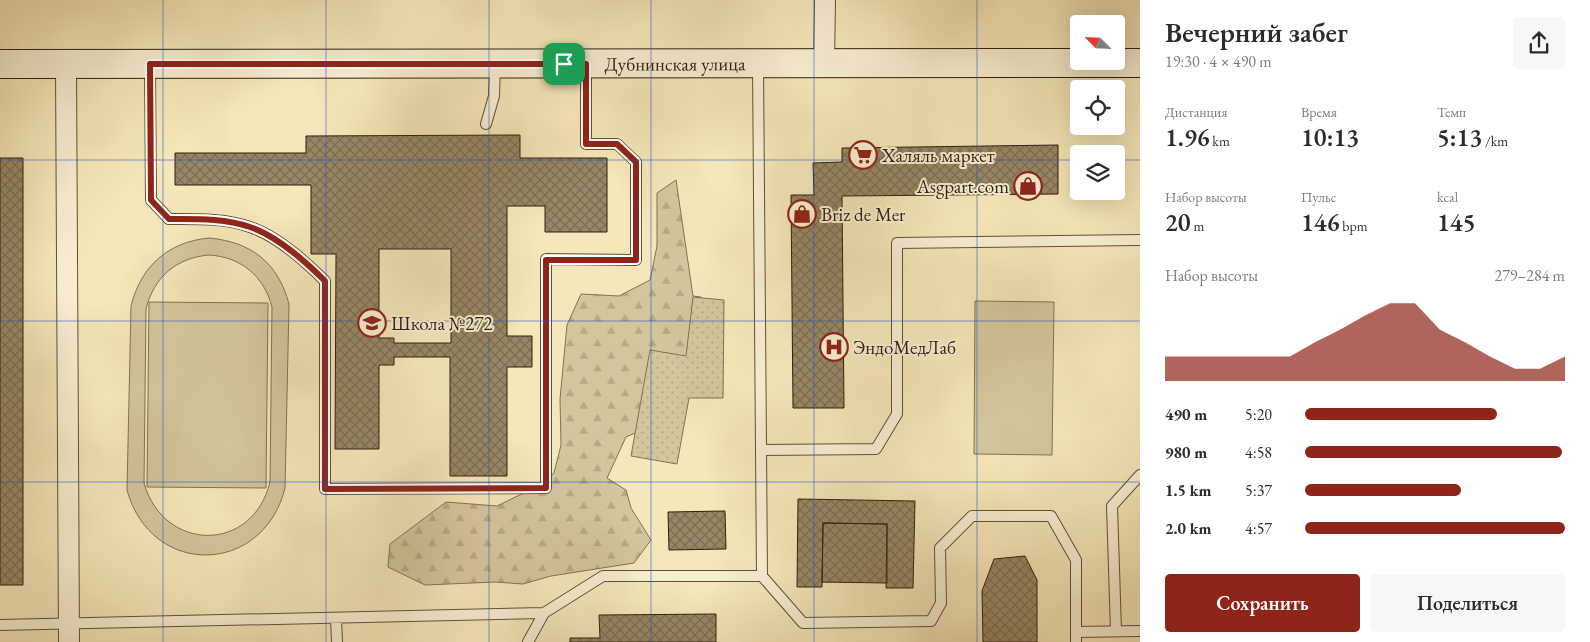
<!DOCTYPE html>
<html lang="ru">
<meta charset="utf-8">
<style>
body{margin:0;font-family:"EB Garamond",serif;background:#f7f7f7;color:#2b2b33;height:100vh;display:flex;flex-direction:column;font-size:19px;white-space:nowrap}
*{box-sizing:border-box;margin:0}
p{font-size:16px;color:#7c7c81}
.icon{flex:none;width:28px;height:28px;fill:none;stroke:currentColor;stroke-width:2;stroke-linecap:round;stroke-linejoin:round}
.map{position:relative;flex:1;overflow:hidden}
.details{display:flex;flex-direction:column;background:#fff;width:450px}
.details>*{flex:none}
.needle{width:32px;rotate:294deg}
.controls{position:absolute;left:1070px;top:15px;display:grid;gap:10px}
.controls a{display:grid;place-items:center;width:55px;height:55px;border-radius:5px;background:#fff;box-shadow:0 5px 20px #0002;font-size:25px}
.pin{position:absolute;display:grid;place-items:center;width:42px;height:42px;color:#fff;margin:-21px;border-radius:10px;box-shadow:0 2px 8px #0006}
.round{display:grid;place-items:center;flex:none;width:52px;height:52px;border-radius:5px;background:#f7f7f7}
.summary{display:flex;align-items:center;justify-content:space-between;height:85px;padding:0 25px}
h1{font-size:28px;font-weight:600;line-height:38px}
.figures{display:grid;grid-template-columns:repeat(3,1fr);gap:8px;height:85px;padding:5px 25px}
.figures div{display:grid;align-content:center}
.figures b{font-size:25px;font-weight:600}
.figures small{font-size:14px;font-weight:400}
.figures p{font-size:14px}
.chart{height:140px;padding:10px 25px}
.chart p{display:flex;justify-content:space-between}
.chart svg{width:100%;height:90px;margin-top:5px;fill:#8f2418;opacity:.7}
.action{display:flex;gap:10px;margin-top:auto;padding:10px 25px}
.action a{flex:1;height:58px;border-radius:5px;background:#8f2418;color:#fff;font-size:20px;font-weight:600;line-height:58px;text-align:center}
.action a+a{background:#f7f7f7;color:#2b2b33}
ul{padding:0 25px;list-style:none;font-size:16px}
li{display:grid;grid-template-columns:80px 60px 1fr;align-items:center;height:38px}
li i{height:12px;border-radius:6px;background:#8f2418}
main{display:flex;flex:1;min-height:0}
.map>svg:first-child{display:block}
</style>
<main>
<div class="map">
<svg width="1140" height="642" viewBox="0 0 1140 642">
<defs>
<pattern id="forest-firs" width="22" height="20" patternUnits="userSpaceOnUse" patternTransform="scale(1.25)"><rect width="22" height="20" fill="#d4c59c"/><path d="M5 1l3.5 6h-7zM16 11l3.5 6h-7z" fill="#b6a985"/></pattern>
<pattern id="park-dots" width="8" height="8" patternUnits="userSpaceOnUse" patternTransform="scale(1.25)"><rect width="8" height="8" fill="#d4c59c"/><path d="M2 2h.1M6 6h.1" fill="none" stroke="#b6a985" stroke-width="1.8" stroke-linecap="round"/></pattern>
<pattern id="building-cross-hatch" width="8" height="8" patternUnits="userSpaceOnUse" patternTransform="scale(1.25)"><rect width="8" height="8" fill="#978766"/><path d="M0 0l8 8M0 8l8-8" fill="none" stroke="#7c6e52"/></pattern>
</defs>
<rect width="100%" height="100%" fill="#f5e7b9"/>
<filter id="stains"><feTurbulence type="fractalNoise" baseFrequency=".004" numOctaves="4"/><feColorMatrix values="0 0 0 0 .2 0 0 0 0 .09 0 0 0 0 .02 0 0 0 .5 -.17"/></filter>
<radialGradient id="worn" r=".72"><stop offset=".6" stop-color="#630" stop-opacity="0"/><stop offset="1" stop-color="#630" stop-opacity=".3"/></radialGradient>
<path fill="#d4c59c" stroke="#827254" fill-rule="evenodd" d="M209,238C252,242 278,263 289,304L285,488C263,576 151,578 127,490L131,306C141,266 168,242 209,238ZM209,255C241,257 264,276 272,307L270,482C253,553 164,553 144,483L146,309C154,277 176,258 209,255Z
M975,301L1054,302L1052,455L974,454Z
M149,302L268,303L266,488L147,487Z"/>
<path fill="url(#forest-firs)" stroke="#827254" d="M676,180L693,296L701,297L681,413L626,437L607,478L626,490L631,508L651,540L634,563L551,576L523,584L495,582L425,585L388,567L390,544L446,502L497,506L534,488L554,473L561,445L560,399L567,325L581,294L619,296L650,280L657,246V193Z"/>
<path fill="url(#park-dots)" stroke="#827254" d="M693,297L724,300L723,398H689L677,464L631,456L650,350L686,356Z"/>
<path fill="url(#building-cross-hatch)" stroke="#311e0c" fill-rule="evenodd" d="M520,135V158H607V232H545V206H507V336H532V367H507V476H450V357H394V365H379V449H335L336,254H311V185H175V153H306V136ZM379,249H451V343H394V338H379Z
M1058,145V194L842,196L844,408H793L791,195H814L813,163L842,162V148Z
M0,158H23V585H0Z
M798,499L915,501L913,588H886L887,524L823,523L822,587H797Z
M725,511L726,549L669,550L668,512Z
M823,523L887,524V583L822,582Z
M1025,556L1037,580V642H983L982,591L994,559Z
M716,614V642H570V638H600L599,615Z"/>
<g fill="none" stroke-linecap="round" stroke-linejoin="round">
<defs>
<path id="service" d="M758,64L762,576
M150,65L151,200L169,219C196,219 225,218 250,227C277,236 305,261 325,281V489L546,488V259L636,260V162L617,144H586V65
M486,124L494,96L495,65
M761,450L876,449L897,414V243L1140,240
M336,619L337,642
M0,625L544,613
M1116,631L1112,506L1140,475
M1076,632L1140,631
M528,642L544,613L603,576H762L803,623L931,621L941,603L940,548L972,516H1051L1076,560V642"/>
<path id="minor" d="M66,64L69,642
M824,64L825,0"/>
<g id="secondary">
<path id="s1" d="M0,64L1140,63"/>
</g>
</defs>
<use href="#service" stroke="#625037" stroke-width="12"/>
<use href="#minor" stroke="#625037" stroke-width="22"/>
<use href="#secondary" stroke="#311e0c" stroke-width="30"/>
<use href="#service" stroke="#f8efd2" stroke-width="10"/>
<use href="#minor" stroke="#f8efd2" stroke-width="20"/>
<use href="#secondary" stroke="#f8efd2" stroke-width="28"/>
</g>
<g fill="none" stroke-linecap="round" stroke-linejoin="round">
<defs>
<path id="route" d="M150,64H586V144H617L636,162V260H546V488L325,489V281C305,261 277,236 250,227C225,218 196,219 169,219L151,200Z"/>
</defs>
<use href="#route" stroke="#fff" stroke-width="10"/>
<use href="#route" stroke="#8f2418" stroke-width="6"/>
</g>
<path fill="none" stroke="#1d4ed8" stroke-width="1" stroke-opacity="0.55" d="M163,0V642M326,0V642M489,0V642M651,0V642M814,0V642M977,0V642M0,160H1079M1116,160H1140M0,321H1140M0,482H1140"/>
<defs>
<symbol id="supermarket-ring" viewBox="-11 -11 22 22"><circle r="9.5" fill="#f8efd2" stroke="#8f2418" stroke-width="1.5"/><path d="M-6-5.5h2.5l.6 2H6L4.5 2H-2.5L-4.4-4H-6ZM-1.5 3.2a1.3 1.3 0 1 0 .1 0ZM3 3.2a1.3 1.3 0 1 0 .1 0Z" fill="#8f2418"/></symbol>
<symbol id="shop-ring" viewBox="-11 -11 22 22"><circle r="9.5" fill="#f8efd2" stroke="#8f2418" stroke-width="1.5"/><path d="M-5-2.5h2.3a2.7 3.5 0 0 1 5.4 0H5L5.5 6h-11ZM-1.5-2.5h3a1.5 2.3 0 0 0-3 0Z" fill="#8f2418"/></symbol>
<symbol id="school-ring" viewBox="-11 -11 22 22"><circle r="9.5" fill="#f8efd2" stroke="#8f2418" stroke-width="1.5"/><path d="M0-5L7-2L0 1L-7-2ZM-4 1L0 2.5L4 1V4Q0 6-4 4Z" fill="#8f2418"/></symbol>
<symbol id="hospital-ring" viewBox="-11 -11 22 22"><circle r="9.5" fill="#f8efd2" stroke="#8f2418" stroke-width="1.5"/><path d="M-5-5h3v3.5h4V-5h3V5h-3V1.5h-4V5h-3Z" fill="#8f2418"/></symbol>
</defs>
<g fill-rule="evenodd">
<use href="#supermarket-ring" x="847" y="139" width="32" height="32"/>
<use href="#shop-ring" x="1012" y="170" width="32" height="32"/>
<use href="#shop-ring" x="786" y="198" width="32" height="32"/>
<use href="#school-ring" x="356" y="307" width="32" height="32"/>
<use href="#hospital-ring" x="818" y="331" width="32" height="32"/>
</g>
<g text-anchor="middle" dominant-baseline="central" stroke-width="4" stroke-linejoin="round" paint-order="stroke">
<g font-size="19" fill="#311e0c" stroke="#f8efd2">
<text stroke="none"><textPath href="#s1" startOffset="675">Дубнинская улица</textPath></text>
</g>
<g font-size="19" fill="#311e0c" stroke="#f8efd2" text-anchor="start">
<text x="882" y="155">Халяль маркет</text>
<text x="1009" y="186" text-anchor="end">Asgpart.com</text>
<text x="821" y="214">Briz de Mer</text>
<text x="391" y="323">Школа №272</text>
<text x="853" y="347">ЭндоМедЛаб</text>
</g>
</g>
<rect width="100%" height="100%" filter="url(#stains)"/>
<rect width="100%" height="100%" fill="url(#worn)"/>
</svg>
<div class="controls">
<a><svg class="needle" viewBox="-14 -14 28 28"><path d="M0-13l5 13h-10z" fill="#e53935"/><path d="M0 13l5-13h-10z" fill="#7c7c81"/></svg></a>
<a><svg class="icon" aria-label="locate" viewBox="0 0 24 24"><circle cx="12" cy="12" r="6"/><path d="M12 2v4M12 18v4M2 12h4M18 12h4"/></svg></a>
<a><svg class="icon" aria-label="layers" viewBox="0 0 24 24"><path d="M12 4l9 5-9 5-9-5zM3 14l9 5 9-5"/></svg></a>
</div>
<div class="pin" style="left:564px;top:64px;background:#1e9e55"><svg class="icon" aria-label="arrive" viewBox="0 0 24 24"><path d="M6 21V4h12l-3 4 3 4H6"/></svg></div>
</div>
<section class="details">
<div class="summary"><div><h1>Вечерний забег</h1><p>19:30 · 4 × 490 m</p></div><a class="round"><svg class="icon" aria-label="share" viewBox="0 0 24 24"><path d="M12 15V3M7 8l5-5 5 5M5 13v7h14v-7"/></svg></a></div>
<div class="figures">
<div><p>Дистанция</p><b>1.96<small> km</small></b></div>
<div><p>Время</p><b>10:13</b></div>
<div><p>Темп</p><b>5:13<small> /km</small></b></div>
</div>
<div class="figures">
<div><p>Набор высоты</p><b>20<small> m</small></b></div>
<div><p>Пульс</p><b>146<small> bpm</small></b></div>
<div><p>kcal</p><b>145</b></div>
</div>
<div class="chart"><p><span>Набор высоты</span>279–284 m</p>
<svg viewBox="0 0 160 44" preserveAspectRatio="none"><path d="M0 44V32L10 32L20 32L30 32L40 32L50 32L60 25L70 19L80 12L90 6L100 6L110 19L120 25L130 32L140 38L150 38L160 32V44z"/></svg>
</div>
<ul>
<li><b>490 m</b>5:20<i style="width:74%"></i></li>
<li><b>980 m</b>4:58<i style="width:99%"></i></li>
<li><b>1.5 km</b>5:37<i style="width:60%"></i></li>
<li><b>2.0 km</b>4:57<i style="width:100%"></i></li>
</ul>
<div class="action"><a>Сохранить</a><a>Поделиться</a></div>
</section>
</main>
